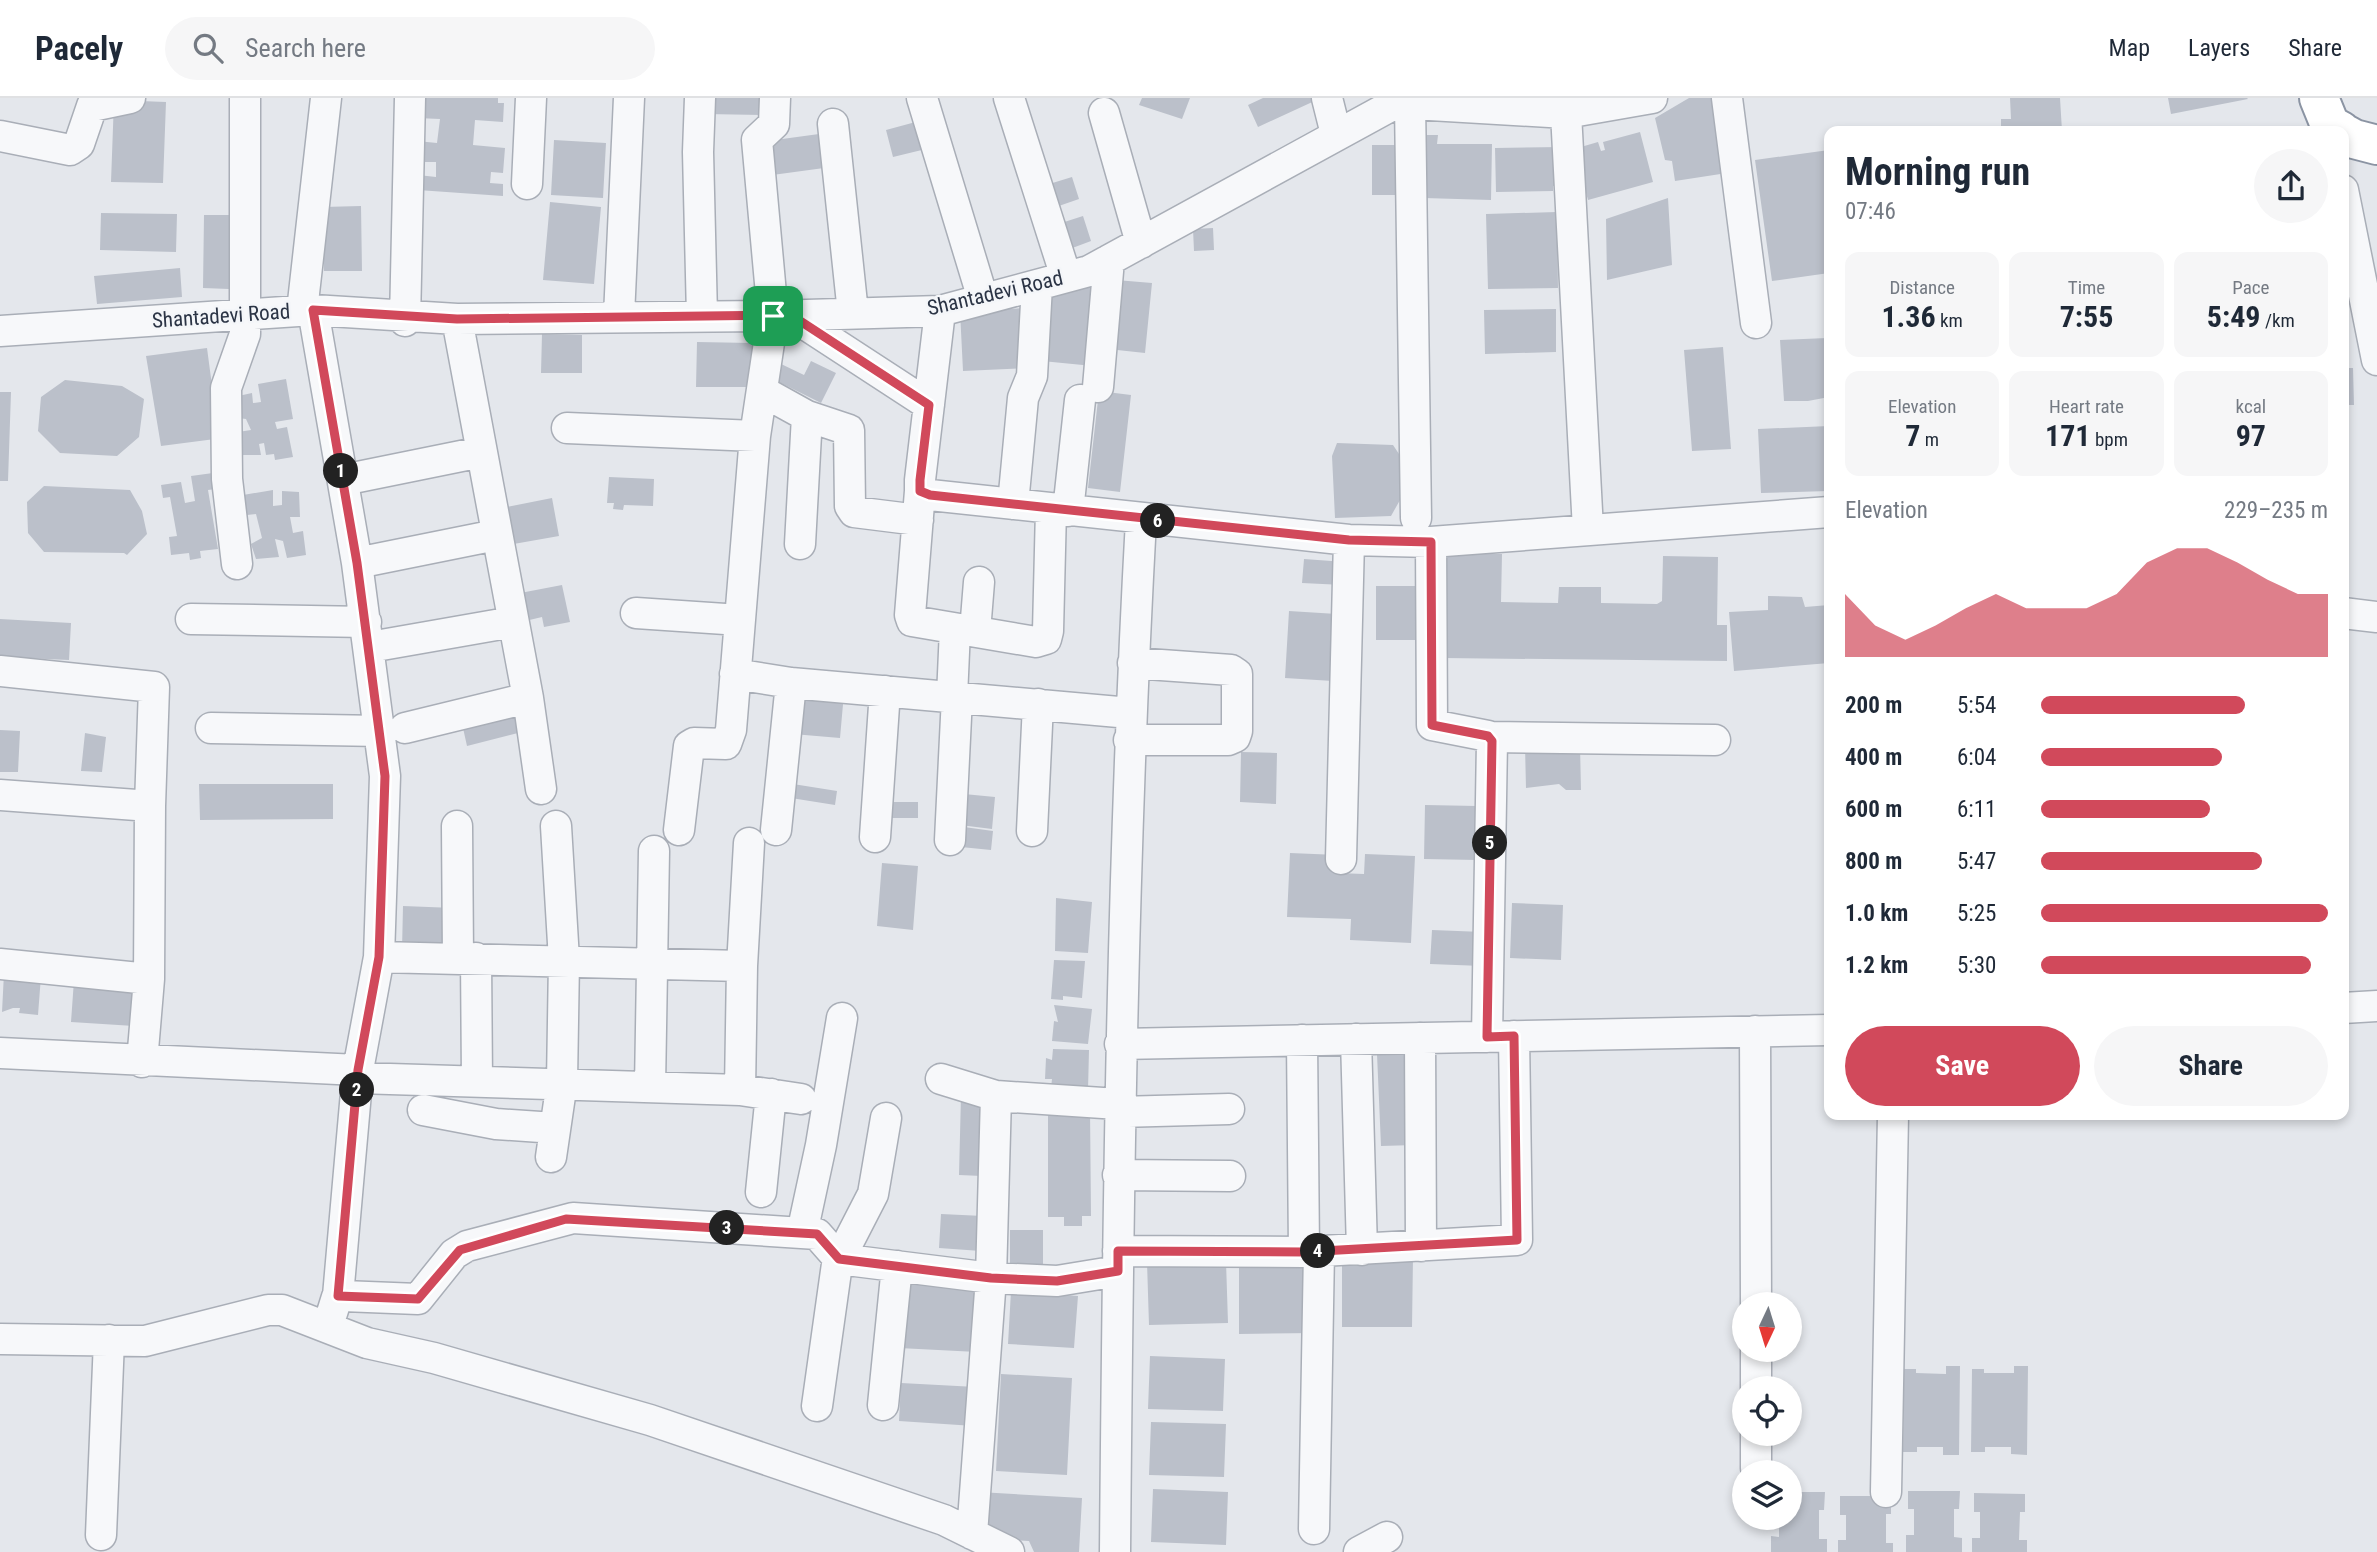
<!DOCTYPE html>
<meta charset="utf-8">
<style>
body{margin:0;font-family:"Roboto Condensed",sans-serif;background:#f6f6f7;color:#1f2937;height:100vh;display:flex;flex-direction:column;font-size:26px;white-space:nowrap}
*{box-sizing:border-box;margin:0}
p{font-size:23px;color:#747a83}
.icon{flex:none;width:38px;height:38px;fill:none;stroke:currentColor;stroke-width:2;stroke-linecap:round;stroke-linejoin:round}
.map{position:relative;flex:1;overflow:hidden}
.details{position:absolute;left:1824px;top:28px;width:525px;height:994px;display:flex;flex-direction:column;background:#fff;border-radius:14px;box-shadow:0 4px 10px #0003}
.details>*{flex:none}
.needle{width:46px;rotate:184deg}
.tools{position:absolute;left:1732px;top:1194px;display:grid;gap:14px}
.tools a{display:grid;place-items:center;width:70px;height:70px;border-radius:50%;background:#fff;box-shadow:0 4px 10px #0003;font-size:35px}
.pin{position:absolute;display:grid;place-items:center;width:60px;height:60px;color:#fff;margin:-30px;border-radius:14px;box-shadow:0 4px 10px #0006}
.km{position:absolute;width:35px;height:35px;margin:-18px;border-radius:50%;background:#222;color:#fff;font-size:19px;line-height:35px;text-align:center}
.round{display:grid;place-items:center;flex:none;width:74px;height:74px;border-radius:37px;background:#f6f6f7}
.overview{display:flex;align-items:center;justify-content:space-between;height:119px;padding:0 21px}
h1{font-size:38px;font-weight:700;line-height:52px}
.stats{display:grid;grid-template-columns:repeat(3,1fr);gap:10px;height:119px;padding:7px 21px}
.stats div{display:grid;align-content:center;border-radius:14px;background:#f6f6f7;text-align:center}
.stats b{font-size:30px;font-weight:700}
.stats small{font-size:19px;font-weight:400}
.stats p{font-size:19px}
.chart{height:196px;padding:14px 21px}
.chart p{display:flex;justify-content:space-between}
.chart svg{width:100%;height:126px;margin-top:7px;fill:#d1495b;opacity:.7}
.action{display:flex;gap:14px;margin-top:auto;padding:14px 21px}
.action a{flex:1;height:80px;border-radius:42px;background:#d1495b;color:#fff;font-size:28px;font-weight:700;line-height:80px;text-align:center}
.action a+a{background:#f6f6f7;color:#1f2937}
ul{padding:0 21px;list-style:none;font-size:23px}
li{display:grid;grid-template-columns:112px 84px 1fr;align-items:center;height:52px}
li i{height:18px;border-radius:9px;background:#d1495b}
header{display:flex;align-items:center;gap:42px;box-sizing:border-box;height:98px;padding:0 35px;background:#fff;border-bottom:2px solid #e0e1e3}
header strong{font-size:33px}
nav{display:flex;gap:38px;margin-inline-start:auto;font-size:24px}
.search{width:490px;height:63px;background:#f6f6f7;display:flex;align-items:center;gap:18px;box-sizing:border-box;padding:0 24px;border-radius:38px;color:#747a83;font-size:26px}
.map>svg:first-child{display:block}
</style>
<header>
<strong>Pacely</strong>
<div class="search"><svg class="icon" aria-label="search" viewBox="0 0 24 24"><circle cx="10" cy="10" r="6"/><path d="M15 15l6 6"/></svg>Search here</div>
<nav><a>Map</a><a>Layers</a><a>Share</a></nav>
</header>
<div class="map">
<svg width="2377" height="1454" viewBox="0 0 2377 1454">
<rect width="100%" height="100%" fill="#e4e7ec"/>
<path fill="#bbc0ca" d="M418,0H498V5H504L503,24L475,22L473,47L505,50L503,75L491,74L490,85L503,86V98L418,92V77L436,79V64H415L417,43L437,45L440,21L417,20Z
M705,0H762V17L705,16Z
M1142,0H1190L1182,21L1139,7Z
M1263,0H1321L1258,29L1248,7Z
M1689,0H1714L1727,75L1675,83L1672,63L1665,62L1655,20Z
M2010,0H2060L2062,33H2001V21H2011Z
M2168,0H2247L2248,1L2171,16Z
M114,2L166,4L163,85L111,84Z
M923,22L930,50L893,59L886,32Z
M1640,34L1653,84L1588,102L1574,51L1598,44L1601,53L1605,52L1603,44Z
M819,36L824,70L765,78L760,44Z
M1426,37H1438L1437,46H1492L1491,102L1424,100Z
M554,42L606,45L603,100L551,97Z
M1372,47H1399L1400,97H1372Z
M1562,49L1563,87L1553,88V93L1496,94L1495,50Z
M1829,52V175L1772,183L1755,62Z
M1072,79L1079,101L1053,110L1046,87Z
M1668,100L1672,167L1607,182L1606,121Z
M550,104L601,109L594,186L543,182Z
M361,108L362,173H324L323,109Z
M1557,114L1558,190L1488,191L1486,116Z
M101,115L177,116L176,154L100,152Z
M204,117H230L229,191L203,190Z
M1083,118L1091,143L1067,152L1055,127Z
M1213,130L1214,152L1194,153L1193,131Z
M180,170L182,199L97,206L94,178Z
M1116,182L1152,185L1145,255L1108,251Z
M1101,184L1093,268L1042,263L1048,198Z
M1027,210L1030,270L963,273L960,213Z
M1556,211V254L1485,256L1484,212Z
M542,236L582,237V275H541Z
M1827,240L1829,299L1808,303H1784L1780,242Z
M697,244L752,245V289H696Z
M1723,249L1731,351L1692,353L1684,252Z
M207,250L218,333L215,341L161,348L146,258Z
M811,263L836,275L821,305L771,280L779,265L804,277Z
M2343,270H2353L2354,307H2343Z
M286,281L293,321L275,324L277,331L287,329L293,359L275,362L274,356L266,357L264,345L259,346L261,357H243L233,365L238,334L251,332L246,321L238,320L229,300L252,295L253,305L261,304L258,286Z
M65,282L122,288L144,301L139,339L117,358L60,355L38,333L41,299Z
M1099,293L1131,297L1120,394L1088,390Z
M0,294H11L8,383H0Z
M1829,328V393L1761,395L1758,331Z
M1337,345L1393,347L1399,356L1400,402L1391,418L1335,420L1332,358Z
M213,375L216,391L208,392L218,451L200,453L201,460L190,462L189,455L171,457L169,439L177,438L170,399L163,400L161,387L181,384L185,405L195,403L191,378Z
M609,379L654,381L653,408L624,407L623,412L613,411L614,405H607Z
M44,388L130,392L142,413L147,436L127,457L124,455L44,454L28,435L27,404Z
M273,392V408L282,407V393L299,394L300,419H290L293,435L303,433L306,457L287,460L283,443L275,441L279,459L256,461L251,446L262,440L256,416L247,417L243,397Z
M552,400L559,438L508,447L501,410Z
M1444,455L1502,456L1501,504L1558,505L1559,489H1601V505L1657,506L1662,503L1663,458L1718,459L1717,527H1727V563L1443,560Z
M1304,461L1345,464L1343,487L1302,485Z
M562,487L570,524L544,529L542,519L521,524L515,496Z
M1376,488H1424L1423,542H1376Z
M1768,498L1802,499L1805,509L1829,507V565L1734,573L1729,514L1768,512Z
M1289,513L1337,516L1333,583L1285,580Z
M0,521L71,525L69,562L0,559Z
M797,591L844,595L840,640L793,636Z
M516,608L522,634L467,648L461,621Z
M0,632L20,633L18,674H0Z
M85,635L106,639L102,674L81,673Z
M1525,648H1580L1581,692H1566L1559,686L1526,690Z
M1241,654L1277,655L1276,706L1240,704Z
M199,686H333V721L200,722Z
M793,686L837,693L835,707L791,700Z
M964,696L995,699L992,731L960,727Z
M891,704H918V720H891Z
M1425,707L1477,708V762L1424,761Z
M964,729L993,733L991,752L961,749Z
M1290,755L1338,757V775L1364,776L1365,756L1415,758L1411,845L1350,842L1351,821L1287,819Z
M882,765L918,768L913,832L877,828Z
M1056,800L1092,804L1088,855L1055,853Z
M1512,805L1563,807L1561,862L1510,860Z
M403,808L454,810L453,853L402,852Z
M1432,832L1483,834L1482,868L1430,866Z
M1054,862L1085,863L1082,900L1063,898V902L1051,901Z
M4,875L41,878L38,917L19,915L20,910H13L2,914Z
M74,882L136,885L134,928L71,924Z
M1054,907L1092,911L1088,946L1052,943L1054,923L1058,924Z
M1053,951L1089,952L1088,992L1051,990L1052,981H1045L1046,960L1052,962Z
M1410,954L1415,1047L1381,1048L1377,956Z
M961,997L984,998L982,1078L959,1077Z
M1048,1010H1090L1091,1118H1082V1128H1064V1119H1048Z
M941,1116L983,1118L981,1153L939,1150Z
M1010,1132H1043V1166L1010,1167Z
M1342,1158L1413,1159L1412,1229H1342Z
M1226,1163L1228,1225L1149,1227L1147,1164Z
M1315,1165V1235L1239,1236V1166Z
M903,1181L981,1185L977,1254L899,1250Z
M1011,1193L1078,1198L1074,1250L1008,1246Z
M1150,1258L1225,1261L1223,1313L1148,1311Z
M1946,1268H1960L1959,1357H1943V1349H1917V1354H1903L1904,1271H1916V1275L1946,1276Z
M2014,1268H2028L2027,1357L2011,1356V1349H1985V1354H1971L1972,1271H1984V1275H2014Z
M1001,1276L1072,1280L1067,1377L996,1373Z
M901,1285L976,1289L974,1328L899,1323Z
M1151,1324L1226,1326L1224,1379L1149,1377Z
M1153,1391L1228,1394L1226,1447L1151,1444Z
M1908,1393H1960L1959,1411H1954V1439L1962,1440V1454H1906V1437H1914V1411H1908Z
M979,1394L1082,1400L1079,1454H1034L1029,1443L1012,1442L997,1438L994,1429L977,1428Z
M1790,1394H1825L1824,1412H1819V1441H1827V1454H1771V1438L1779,1439V1419H1790Z
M1974,1395L2025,1396V1414H2020L2019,1442H2027V1454H1972V1440H1980V1414H1974Z
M1840,1398H1891V1416H1886V1445H1893V1454H1838V1442H1846V1417H1840Z"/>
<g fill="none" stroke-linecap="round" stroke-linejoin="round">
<defs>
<path id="minor" d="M700,0L698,54L702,218
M922,0L983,201
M1009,0L1066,179
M1327,0L1336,36
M1727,0L1756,225
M1410,5L1416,420
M1104,15L1141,145
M1566,15L1588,432
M833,26L853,215
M0,38L70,52L79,46L92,8L130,0
M527,86L531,0
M2343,92L2377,262
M313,212L357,465L385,678L379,859L358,972L338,1198
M302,213L326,0
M940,213L920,382V393L930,397L1349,442L1431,444L1829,414
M791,217L929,307
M619,218L629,0
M457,221L528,600L541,691
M405,223L410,0
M0,233L313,212L457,221L773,218L940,213L1089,173L1396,5L1566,15L1652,0
M1098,289L1109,162
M762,293L807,318L849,332L850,408L854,414L918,422
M567,330L755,338
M343,382L481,354
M920,393L910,517L912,523L1036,544L1046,541L1048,533L1051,411
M1013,406L1023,300L1032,278L1037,187
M1068,413L1080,302
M1431,444L1432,627L1488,638L1492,643L1487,939
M800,446L807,318
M357,465L496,437
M237,466L227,381L226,290L245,236V0
M636,515L740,522
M2343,515L2377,519
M191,521L366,524
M975,533L979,484
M370,549L513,524
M0,573L154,589L150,708L149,881L142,964
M735,576L791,585L1130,615
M952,599L955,531
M211,630L381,633
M405,630L528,600
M1491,639L1715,642
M1129,642H1228L1235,639L1237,633V576L1231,572L1133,565
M0,697L150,708
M457,728L458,860
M679,732L689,648L694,645L726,646L731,632L755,338L773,218L757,42L774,26L775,0
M776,732L791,585
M1032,733L1038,606
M875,739L885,593
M950,742L957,599
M1341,761L1349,442
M379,859L742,868
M476,860L477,983
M0,866L149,881
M2343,910L2377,908
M1755,933L1756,1206
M1420,940L1421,1148
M1356,941L1362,1152
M1302,942L1304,1154
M1120,946L1829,932
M0,955L358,972
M358,980L740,992L801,1001
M941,981L996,998L1118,1006
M650,989L654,753
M740,992L742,868L749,745
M423,1012L496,1026L555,1030
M1119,1014L1229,1011
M551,1059L562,984L564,862L556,728
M1118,1077L1230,1078
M761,1094L771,996
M802,1135L821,1047L842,920
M1118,1153L1304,1154L1517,1142L1514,938
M332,1215L337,1199L343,1198L418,1201L454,1156L467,1148L573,1120L817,1136L839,1161L991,1180L1057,1183L1118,1173
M0,1241L145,1243L268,1212H282L367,1245L434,1260L650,1322L944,1422L1009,1454
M1756,1251V1290
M883,1307L897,1168
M817,1308L837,1166L873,1096L886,1020
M1756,1335V1370
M1886,1394L1893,1017
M1314,1431L1319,1153
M972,1436L991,1180L996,998
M101,1437L109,1242
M1115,1454C1118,1109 1122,766 1141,422
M1359,1454L1387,1439"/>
<path id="highway" d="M2319,0L2330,27L2341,33
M2343,35L2354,41L2377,47"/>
</defs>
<use href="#minor" stroke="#a9aeb7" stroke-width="33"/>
<use href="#highway" stroke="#8b94a3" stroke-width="42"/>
<use href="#minor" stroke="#f7f8fa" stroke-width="30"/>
<use href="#highway" stroke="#fff" stroke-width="38"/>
</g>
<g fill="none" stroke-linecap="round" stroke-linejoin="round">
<defs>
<path id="route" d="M313,212L457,221L791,217L929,307L920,382V393L930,397L1349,442L1431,444L1432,627L1488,638L1492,643L1487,939L1514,938L1517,1142L1304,1154L1118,1153V1173L1057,1183L991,1180L839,1161L817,1136L566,1121L460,1152L418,1201L338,1198L358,972L379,859L385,678L357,465Z"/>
</defs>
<use href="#route" stroke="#fff" stroke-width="14"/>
<use href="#route" stroke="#d1495b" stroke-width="9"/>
</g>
<g text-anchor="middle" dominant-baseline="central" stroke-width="5" stroke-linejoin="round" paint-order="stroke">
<g font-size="21" fill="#2b3445" stroke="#f4f6f9">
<text transform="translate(995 195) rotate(-13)">Shantadevi Road</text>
<text transform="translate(221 218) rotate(-4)">Shantadevi Road</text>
</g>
</g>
</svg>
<div class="tools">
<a><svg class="needle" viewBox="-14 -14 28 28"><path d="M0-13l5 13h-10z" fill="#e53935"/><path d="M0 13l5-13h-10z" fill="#747a83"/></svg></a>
<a><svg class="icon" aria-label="locate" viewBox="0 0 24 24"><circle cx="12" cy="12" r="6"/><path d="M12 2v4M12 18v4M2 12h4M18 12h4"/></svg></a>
<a><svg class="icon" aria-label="layers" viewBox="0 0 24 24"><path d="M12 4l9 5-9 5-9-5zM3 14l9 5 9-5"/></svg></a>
</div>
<div class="pin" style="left:773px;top:218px;background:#1e9e55"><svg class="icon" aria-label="arrive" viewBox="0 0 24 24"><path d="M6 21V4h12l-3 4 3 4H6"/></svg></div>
<b class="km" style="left:341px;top:373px">1</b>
<b class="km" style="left:357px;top:992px">2</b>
<b class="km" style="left:727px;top:1130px">3</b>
<b class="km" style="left:1318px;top:1153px">4</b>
<b class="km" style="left:1490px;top:745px">5</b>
<b class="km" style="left:1158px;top:423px">6</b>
<section class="details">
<div class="overview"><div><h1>Morning run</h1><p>07:46</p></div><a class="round"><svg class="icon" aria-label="share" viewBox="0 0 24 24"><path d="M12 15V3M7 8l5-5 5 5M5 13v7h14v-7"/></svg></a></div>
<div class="stats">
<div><p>Distance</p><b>1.36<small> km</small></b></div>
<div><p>Time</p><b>7:55</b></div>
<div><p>Pace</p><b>5:49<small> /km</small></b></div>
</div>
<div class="stats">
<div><p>Elevation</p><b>7<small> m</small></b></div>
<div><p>Heart rate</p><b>171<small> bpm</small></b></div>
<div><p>kcal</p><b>97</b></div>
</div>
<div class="chart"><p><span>Elevation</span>229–235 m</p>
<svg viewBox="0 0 160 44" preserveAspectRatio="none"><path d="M0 44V22L10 33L20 38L30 33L40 27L50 22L60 27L70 27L80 27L90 22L100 11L110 6L120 6L130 11L140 17L150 22L160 22V44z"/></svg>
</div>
<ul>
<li><b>200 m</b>5:54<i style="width:71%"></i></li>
<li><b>400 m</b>6:04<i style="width:63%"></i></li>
<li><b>600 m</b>6:11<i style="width:59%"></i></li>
<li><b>800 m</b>5:47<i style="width:77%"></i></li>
<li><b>1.0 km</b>5:25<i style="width:100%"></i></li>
<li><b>1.2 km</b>5:30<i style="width:94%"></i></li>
</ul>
<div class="action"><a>Save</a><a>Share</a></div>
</section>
</div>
